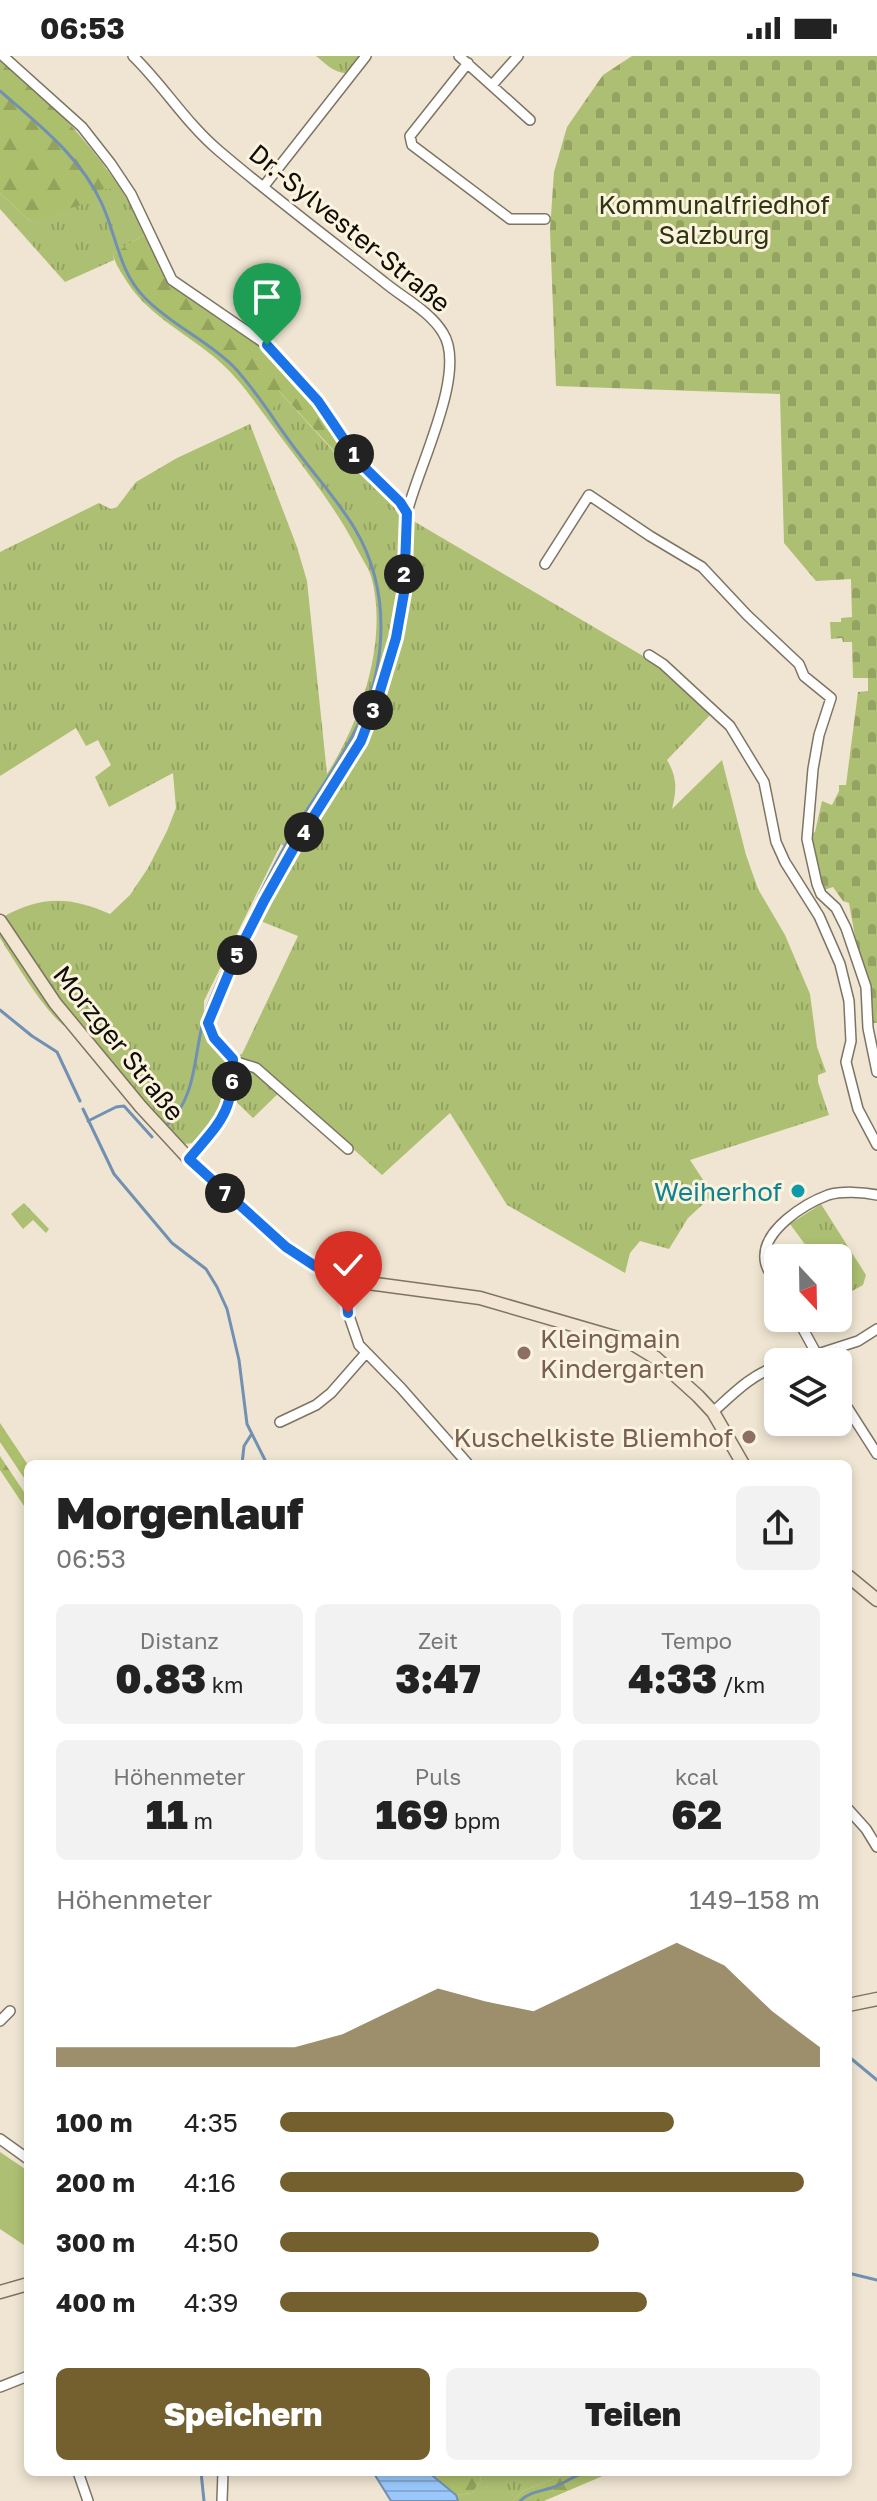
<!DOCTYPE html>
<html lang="de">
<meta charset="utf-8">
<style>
body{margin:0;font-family:"Golos Text",sans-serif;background:#f2f2f2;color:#222;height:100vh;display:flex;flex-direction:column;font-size:30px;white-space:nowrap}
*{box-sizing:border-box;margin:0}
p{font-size:26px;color:#767676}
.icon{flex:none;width:44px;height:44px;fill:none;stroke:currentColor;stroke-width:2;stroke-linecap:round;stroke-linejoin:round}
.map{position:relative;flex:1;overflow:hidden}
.drawer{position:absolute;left:24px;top:1404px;width:828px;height:1016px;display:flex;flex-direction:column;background:#fff;border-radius:12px;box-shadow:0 4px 12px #0003}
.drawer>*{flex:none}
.needle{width:52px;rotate:158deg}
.controls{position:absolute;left:764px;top:1188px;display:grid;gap:16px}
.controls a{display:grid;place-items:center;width:88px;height:88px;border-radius:12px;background:#fff;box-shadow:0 4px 12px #0003;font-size:40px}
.pin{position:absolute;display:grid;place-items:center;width:68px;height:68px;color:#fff;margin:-82px -34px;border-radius:50% 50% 50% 0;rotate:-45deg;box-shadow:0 0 8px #0007}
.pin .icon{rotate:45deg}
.km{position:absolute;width:40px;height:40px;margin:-20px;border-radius:50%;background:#222;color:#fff;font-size:22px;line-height:40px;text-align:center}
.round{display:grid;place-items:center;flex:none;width:84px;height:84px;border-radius:12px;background:#f2f2f2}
.overview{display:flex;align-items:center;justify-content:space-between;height:136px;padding:0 32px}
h1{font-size:44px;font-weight:800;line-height:60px}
.stats{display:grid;grid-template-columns:repeat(3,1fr);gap:12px;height:136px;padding:8px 32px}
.stats div{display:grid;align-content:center;border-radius:12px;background:#f2f2f2;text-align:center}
.stats b{font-size:40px;font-weight:800}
.stats small{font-size:22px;font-weight:400}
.stats p{font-size:22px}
.chart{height:224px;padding:16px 32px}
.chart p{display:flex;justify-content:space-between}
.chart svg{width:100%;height:144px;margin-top:8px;fill:#745f2f;opacity:.7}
.cta{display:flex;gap:16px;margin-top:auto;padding:16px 32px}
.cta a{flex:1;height:92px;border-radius:12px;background:#745f2f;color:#fff;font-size:32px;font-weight:800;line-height:92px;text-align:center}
.cta a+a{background:#f2f2f2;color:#222}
ul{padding:0 32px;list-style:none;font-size:26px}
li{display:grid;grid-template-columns:128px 96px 1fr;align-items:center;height:60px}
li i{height:20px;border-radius:10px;background:#745f2f}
.status{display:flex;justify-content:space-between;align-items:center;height:56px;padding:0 40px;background:#fff;direction:ltr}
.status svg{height:22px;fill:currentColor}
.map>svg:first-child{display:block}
</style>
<div class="status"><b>06:53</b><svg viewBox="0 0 49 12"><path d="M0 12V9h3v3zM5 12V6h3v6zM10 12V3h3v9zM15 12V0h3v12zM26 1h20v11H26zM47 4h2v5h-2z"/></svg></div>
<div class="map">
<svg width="877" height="2445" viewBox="0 0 877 2445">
<defs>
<pattern id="grass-tufts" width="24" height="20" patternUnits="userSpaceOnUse" patternTransform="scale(2)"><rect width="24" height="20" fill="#adbf72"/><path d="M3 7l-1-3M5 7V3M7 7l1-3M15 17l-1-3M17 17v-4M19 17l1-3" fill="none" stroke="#94a361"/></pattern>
<pattern id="forest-firs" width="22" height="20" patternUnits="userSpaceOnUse" patternTransform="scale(2)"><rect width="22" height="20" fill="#acbf6c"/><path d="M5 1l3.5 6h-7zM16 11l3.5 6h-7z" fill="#93a35c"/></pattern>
<pattern id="cemetery-stones" width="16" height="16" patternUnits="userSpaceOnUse" patternTransform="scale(2)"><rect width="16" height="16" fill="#adbf72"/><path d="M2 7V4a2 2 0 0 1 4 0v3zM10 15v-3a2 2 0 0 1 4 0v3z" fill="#94a361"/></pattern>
<pattern id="water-rules" width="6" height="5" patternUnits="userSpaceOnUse" patternTransform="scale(2)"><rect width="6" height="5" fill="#9ac8fc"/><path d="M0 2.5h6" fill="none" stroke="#84abd6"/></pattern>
</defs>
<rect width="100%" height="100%" fill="#efe5d2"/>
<path fill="url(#grass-tufts)" d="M316,0H363L350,17C336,19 326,8 316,0Z
M101,133H121L138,162L144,179L113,198L114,204L65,226L0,153V137L30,165Z
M278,334L336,398L342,385L399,450L400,501L396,549L379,628L366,666L288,793L281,788L204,945V972L223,1002L242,998L298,880L258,864C302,787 364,706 390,621C406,571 408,516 410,463L660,610L711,658L667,704C677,721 677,733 672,753L722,704L746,799L758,833L785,879L810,938L817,991L826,1016L818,1019V1026L829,1059L690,1104L713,1139L688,1162L669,1193L640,1185L630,1197L625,1217L507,1149L450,1057L382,1119L285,1031L253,1062L228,1038C221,1059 209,1072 194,1087L183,1088L148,1051L53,935L3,861C42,839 71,841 110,858L130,839L148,812L167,775L176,752L173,717L109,751L95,721L111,709L98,684L86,690L76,672L0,720V496L99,447L111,453L117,451L136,426L177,402L250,368L297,491L307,525L327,718C361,665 389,583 371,520C368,511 361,501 357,493C333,446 297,404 266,361L277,346Z
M0,874L69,973C48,962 14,904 0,882Z
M24,1147L49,1173L46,1177L33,1164L23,1173L11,1158Z
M821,1148L866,1219L863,1229L843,1240L838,1233V1202H815L790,1168Z
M479,2416H564L561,2420L523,2435L513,2445H458L456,2439L472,2437L481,2424Z"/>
<path fill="url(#forest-firs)" d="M0,5C48,40 88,85 121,133H101L90,146L30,165L0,137Z
M144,179L172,230L223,266L271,295L313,343L342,385V395L337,398L279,335L278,346L266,361C250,339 234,317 213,300C181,274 145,257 124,221C119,213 115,207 113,198Z
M0,1367L28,1409V1428L0,1386Z
M0,1400L28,1442V1456L0,1414Z
M428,2416H479L481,2424L472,2437L456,2439Z
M564,2416H612L544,2445H513L523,2435L561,2420Z"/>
<path fill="url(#cemetery-stones)" d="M632,0H877V967H871V931L859,903L849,847L843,845L833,831L824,834L813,802V777L815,776L822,745L832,749L839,735V729H846L858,636L868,635V622H853L852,586H843L842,582L831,583L830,566H841V562L852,561L851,523L816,525L784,487L780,338L556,330L550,174L554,116L567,71L603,19Z"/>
<path fill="#adbf72" d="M0,2096L28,2115L27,2191L0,2173Z"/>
<path fill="url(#water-rules)" stroke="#7190b2" stroke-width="2" d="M373,2416H428L456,2439L458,2445H391Z"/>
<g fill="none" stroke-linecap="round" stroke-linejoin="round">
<path stroke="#7190b2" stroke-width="3" d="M0,35C38,68 81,101 102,148C117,181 119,216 145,242C171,269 207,284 233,310C258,336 277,370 300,399C318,423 339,446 355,473C391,534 388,610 356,673C338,710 313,743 292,778C275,806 261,836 247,865C232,895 217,924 206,955C193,994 199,1039 167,1069
M0,954L32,980L57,996L80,1045
M83,1053L114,1118L172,1187L206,1213L217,1231L227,1253L239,1304L247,1368L267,1408
M88,1065L116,1051L124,1050L152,1081
M242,1408L244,1390L251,1379
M848,2000L877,2024
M848,2217L877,2224
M201,2416L204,2445
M520,2445C530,2436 538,2436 551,2432C565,2428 574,2418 589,2416"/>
<defs>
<path id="street" d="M3,0L82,71L111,108L131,138L172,224L267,289L318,345L360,407L400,446L407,457
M133,0C163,29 186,67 218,94C272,140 329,183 384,226C403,242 430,255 443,277C468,316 417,413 407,457C402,482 406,510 404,535C401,569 391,603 380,635C361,692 327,738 296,788C261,845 233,906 208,967L214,982L233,1003C234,1056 221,1065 189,1103
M459,0L530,64
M468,7L410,80L412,89L510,163H545
M493,28L518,0
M264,130L366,0
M545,508L589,439L650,480L702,511L747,559L799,608L804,620L831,642L819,679L813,713L807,783L817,828L821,838L836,852L846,872L866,931L868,972L877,1016
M649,599L663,608L730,670L764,726L776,786L785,806L819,860L840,908L849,945L851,985L846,1006L858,1053L877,1089
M233,1005L256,1012L348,1093
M353,1225L347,1246L348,1257L359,1289L401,1332L468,1408
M778,1229C773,1221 765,1212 765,1202C763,1174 804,1148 828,1139C842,1135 863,1136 877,1139
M797,1262L821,1306
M793,1306L858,1285L877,1273
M838,1337L877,1398
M713,1356C733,1338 752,1318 778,1310
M280,1366L316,1349L331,1337L366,1297
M848,1753L866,1773L877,1791
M0,1965L10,1955
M0,2083L28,2103
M0,2331L28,2320
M78,2416L88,2445
M222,2445L223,2416"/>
<path id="secondary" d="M0,865L55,947L141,1051L189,1103L286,1191L315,1210L353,1225L480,1242L628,1285L656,1302L698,1340L713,1356L743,1408
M848,1520L877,1544
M848,1949L877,1943
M0,2236L28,2228"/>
</defs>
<use href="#street" stroke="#7d7463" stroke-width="12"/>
<use href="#secondary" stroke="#7d7463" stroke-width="15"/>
<use href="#street" stroke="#fff" stroke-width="9"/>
<use href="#secondary" stroke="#f2e5d2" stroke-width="12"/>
</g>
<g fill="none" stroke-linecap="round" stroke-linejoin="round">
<defs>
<path id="route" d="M267,289L318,345L360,407L400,446L407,457L404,537L396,582L380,635L361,685L295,790L264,845L235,902L208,967L214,982L233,1003C234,1056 221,1065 189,1103L286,1191L315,1210L353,1225L347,1246L348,1257"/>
</defs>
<use href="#route" stroke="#fff" stroke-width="16"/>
<use href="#route" stroke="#1a73e8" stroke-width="10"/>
</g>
<circle fill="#0f9aa8" stroke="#fcf3df" stroke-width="3" cx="798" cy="1135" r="8"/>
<g fill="#8d6e63" stroke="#fcf3df" stroke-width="3">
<circle cx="524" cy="1297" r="8"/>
<circle cx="749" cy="1381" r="8"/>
</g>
<g text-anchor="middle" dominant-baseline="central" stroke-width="6" stroke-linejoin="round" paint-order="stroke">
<g font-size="26" fill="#2c3410" stroke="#fcf3df">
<text x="714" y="148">Kommunalfriedhof<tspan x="714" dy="30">Salzburg</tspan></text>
</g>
<g font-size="26" fill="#100d07" stroke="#fcf3df">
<text transform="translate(350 172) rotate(39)">Dr.-Sylvester-Straße</text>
<text transform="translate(119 987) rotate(51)">Morzger Straße</text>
</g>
<g font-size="26" fill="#0d838f" stroke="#fcf3df" text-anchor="end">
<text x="782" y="1135">Weiherhof</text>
</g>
<g font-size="26" fill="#785e54" stroke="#fcf3df" text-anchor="start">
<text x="540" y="1282">Kleingmain<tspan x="540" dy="30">Kindergarten</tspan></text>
<text x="733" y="1381" text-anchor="end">Kuschelkiste Bliemhof</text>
</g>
</g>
</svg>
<div class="controls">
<a><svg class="needle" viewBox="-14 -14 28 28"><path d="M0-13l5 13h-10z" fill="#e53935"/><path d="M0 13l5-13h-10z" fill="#767676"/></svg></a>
<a><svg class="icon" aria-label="layers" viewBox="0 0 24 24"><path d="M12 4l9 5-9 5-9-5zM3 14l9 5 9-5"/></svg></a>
</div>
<div class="pin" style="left:267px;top:289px;background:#1e9e55"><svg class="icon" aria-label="arrive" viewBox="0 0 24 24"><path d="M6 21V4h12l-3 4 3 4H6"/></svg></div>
<div class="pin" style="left:348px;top:1257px;background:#d93025"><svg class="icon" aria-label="check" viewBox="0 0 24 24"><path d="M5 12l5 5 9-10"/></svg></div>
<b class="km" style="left:354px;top:398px">1</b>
<b class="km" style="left:404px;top:518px">2</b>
<b class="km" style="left:373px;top:654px">3</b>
<b class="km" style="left:304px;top:776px">4</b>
<b class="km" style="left:237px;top:899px">5</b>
<b class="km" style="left:232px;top:1025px">6</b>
<b class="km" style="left:225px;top:1137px">7</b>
<section class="drawer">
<div class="overview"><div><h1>Morgenlauf</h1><p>06:53</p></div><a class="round"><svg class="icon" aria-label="share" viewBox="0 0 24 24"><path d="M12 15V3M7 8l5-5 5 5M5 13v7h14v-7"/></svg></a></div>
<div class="stats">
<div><p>Distanz</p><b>0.83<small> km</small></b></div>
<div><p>Zeit</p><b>3:47</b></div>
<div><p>Tempo</p><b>4:33<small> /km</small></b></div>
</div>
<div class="stats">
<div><p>Höhenmeter</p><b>11<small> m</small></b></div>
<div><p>Puls</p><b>169<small> bpm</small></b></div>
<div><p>kcal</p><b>62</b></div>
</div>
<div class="chart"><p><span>Höhenmeter</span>149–158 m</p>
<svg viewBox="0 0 160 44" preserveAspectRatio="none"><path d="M0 44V38L10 38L20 38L30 38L40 38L50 38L60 34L70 27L80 20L90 24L100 27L110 20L120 13L130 6L140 13L150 27L160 38V44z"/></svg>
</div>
<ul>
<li><b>100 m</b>4:35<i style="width:73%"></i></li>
<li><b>200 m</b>4:16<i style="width:97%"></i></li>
<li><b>300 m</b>4:50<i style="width:59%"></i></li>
<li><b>400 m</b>4:39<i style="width:68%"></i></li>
</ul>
<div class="cta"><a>Speichern</a><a>Teilen</a></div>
</section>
</div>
